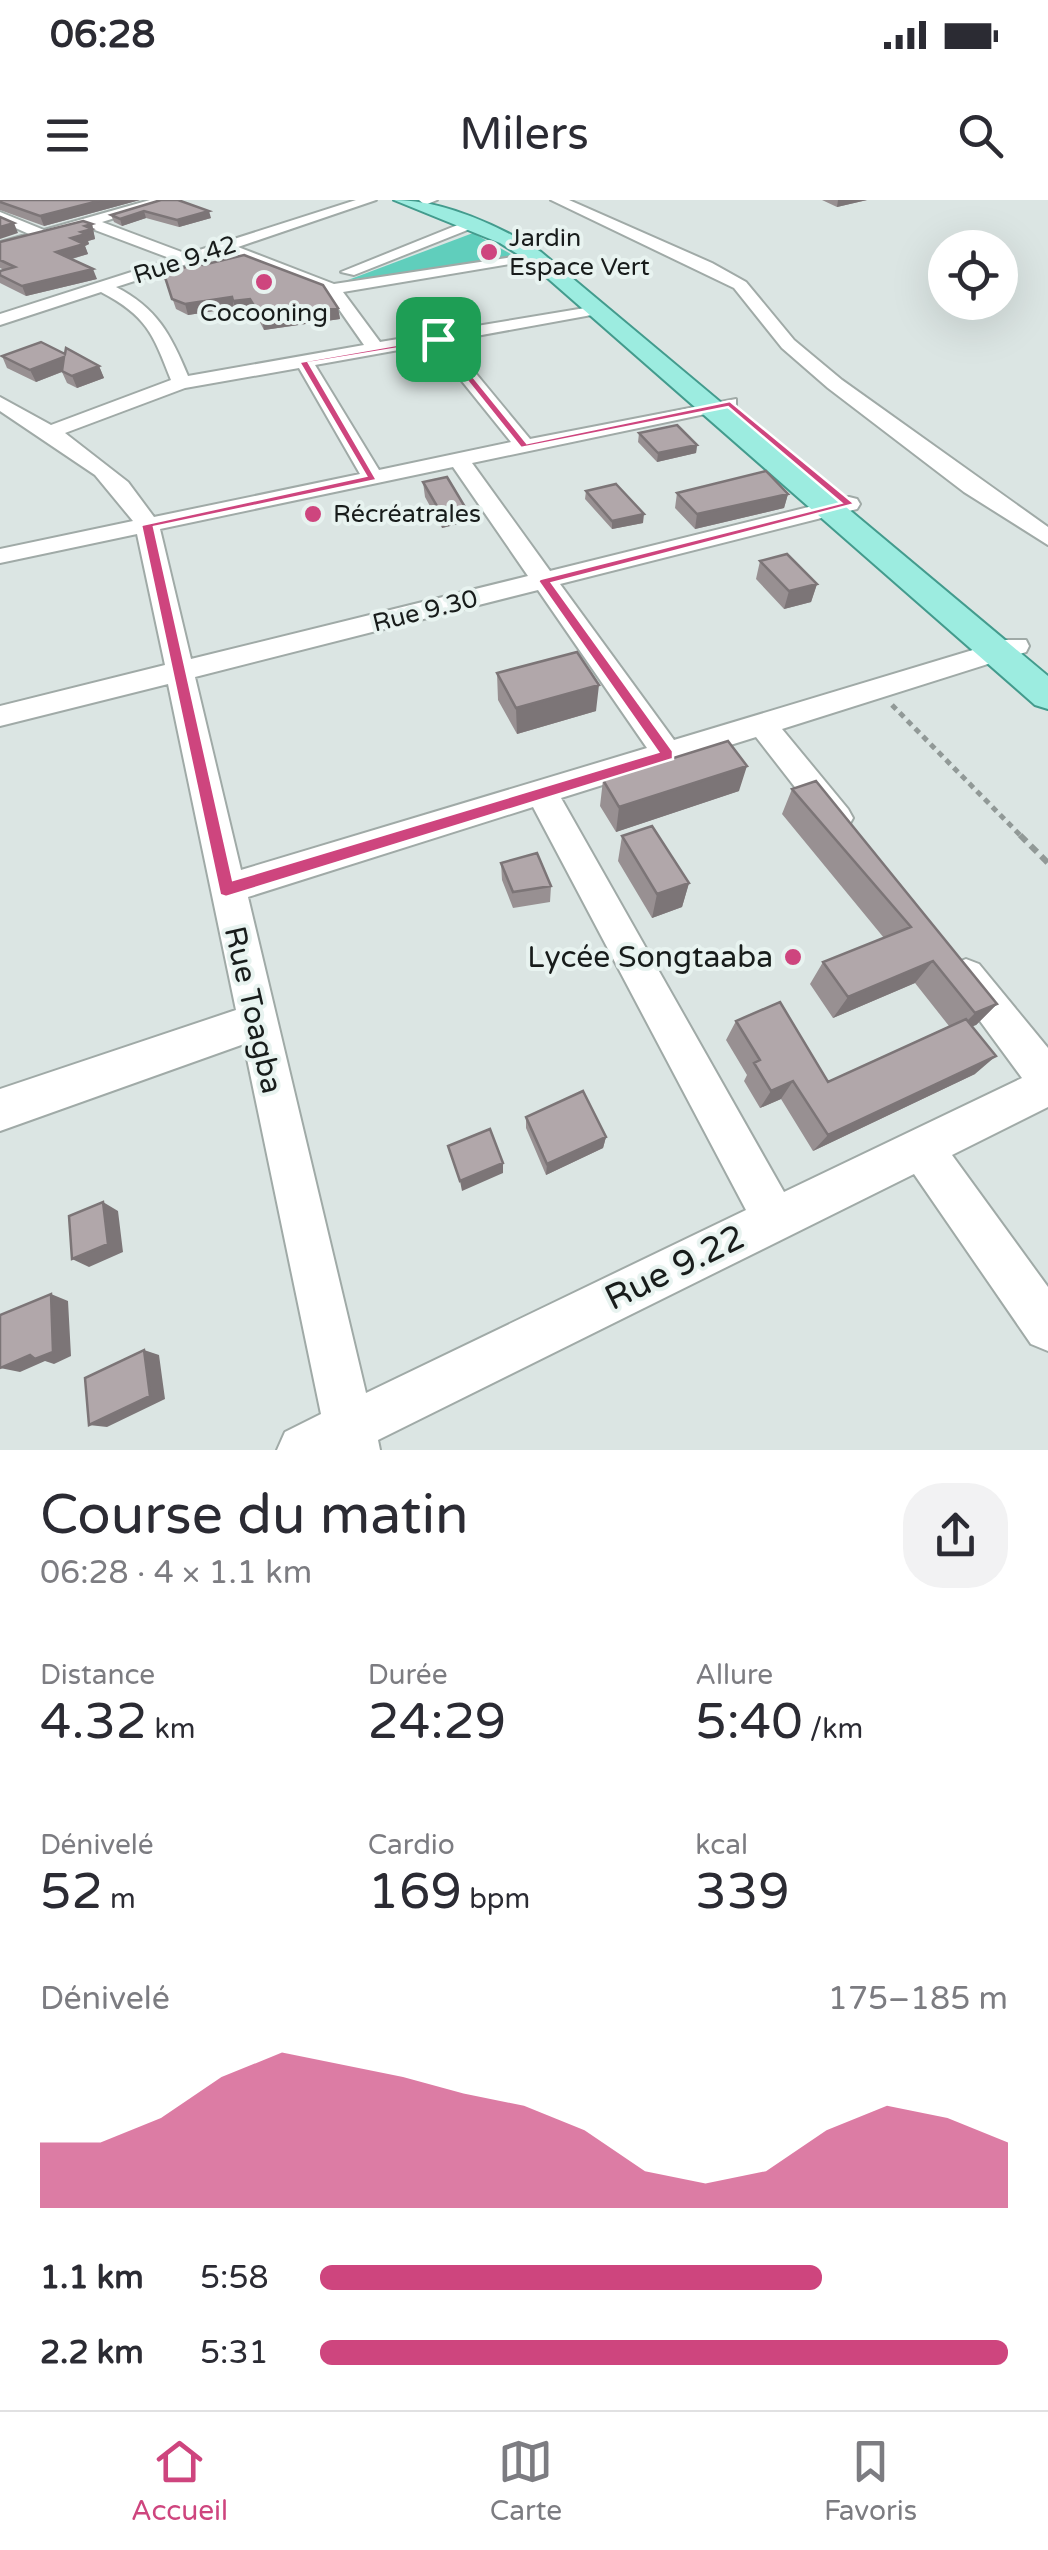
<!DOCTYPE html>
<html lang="fr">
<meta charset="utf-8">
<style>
body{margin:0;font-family:"Varela Round",sans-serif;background:#f2f2f3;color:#2b2b33;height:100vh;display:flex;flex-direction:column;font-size:38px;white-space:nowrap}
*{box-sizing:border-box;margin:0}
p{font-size:32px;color:#7c7c81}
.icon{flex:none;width:55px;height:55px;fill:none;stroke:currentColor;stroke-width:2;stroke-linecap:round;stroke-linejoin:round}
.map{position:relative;height:1250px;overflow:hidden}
.side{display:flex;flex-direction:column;background:#fff;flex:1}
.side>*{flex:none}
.fabs{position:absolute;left:928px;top:30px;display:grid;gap:20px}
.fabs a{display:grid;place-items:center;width:90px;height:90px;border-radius:50%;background:#fff;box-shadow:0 10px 40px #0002;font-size:50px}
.pin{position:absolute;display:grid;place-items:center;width:85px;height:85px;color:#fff;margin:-42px;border-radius:20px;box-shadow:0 5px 15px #0006}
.round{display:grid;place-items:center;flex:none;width:105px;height:105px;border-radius:40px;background:#f2f2f3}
.overview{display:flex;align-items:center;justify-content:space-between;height:170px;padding:0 40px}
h1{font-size:55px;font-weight:600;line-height:75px}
.stats{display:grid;grid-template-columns:repeat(3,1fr);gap:15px;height:170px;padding:10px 40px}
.stats div{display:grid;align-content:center}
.stats b{font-size:50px;font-weight:600}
.stats small{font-size:28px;font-weight:400}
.stats p{font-size:28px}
.chart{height:280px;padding:20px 40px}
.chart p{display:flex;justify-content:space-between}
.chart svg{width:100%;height:180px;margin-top:10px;fill:#ce457e;opacity:.7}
ul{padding:0 40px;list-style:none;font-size:32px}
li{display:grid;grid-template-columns:160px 120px 1fr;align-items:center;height:75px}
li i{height:25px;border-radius:12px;background:#ce457e}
.status{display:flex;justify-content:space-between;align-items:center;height:70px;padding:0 50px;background:#fff;direction:ltr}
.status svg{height:28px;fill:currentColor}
header{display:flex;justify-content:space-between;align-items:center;height:130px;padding:0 40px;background:#fff;font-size:45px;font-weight:600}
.dock{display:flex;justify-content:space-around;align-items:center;height:140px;border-top:2px solid #e1e1e2;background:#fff;font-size:28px;color:#7c7c81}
.dock a{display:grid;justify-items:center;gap:5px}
.dock .selected{color:#ce457e}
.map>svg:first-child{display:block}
</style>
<div class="status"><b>06:28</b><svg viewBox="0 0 49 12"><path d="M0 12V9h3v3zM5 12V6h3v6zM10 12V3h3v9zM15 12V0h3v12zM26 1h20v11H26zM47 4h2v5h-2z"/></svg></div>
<header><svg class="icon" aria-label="menu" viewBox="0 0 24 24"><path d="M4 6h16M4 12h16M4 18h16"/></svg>Milers<svg class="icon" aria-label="search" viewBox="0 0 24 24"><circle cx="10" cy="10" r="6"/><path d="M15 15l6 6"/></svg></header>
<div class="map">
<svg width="1048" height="1250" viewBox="0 0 1048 1250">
<rect width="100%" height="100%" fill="#dbe5e3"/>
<path fill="#60cebc" d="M473,33L518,58L348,80Z"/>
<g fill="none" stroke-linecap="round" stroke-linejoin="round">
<defs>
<path id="minor" d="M150,0H172L102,22L187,54L356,0H376L238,47L334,84L539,53V59L534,60L343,92L380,142L603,105L605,109L597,114L449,141L530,239L736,199V207L729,209L472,263L550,371L849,297L857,299L860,304L857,309L560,384L674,540L1006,440H1026L1029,446L1026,452L782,529L848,609L853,618L848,627L837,631L826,627L756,537L561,598L784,992L1022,878L947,776L953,764L966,759L979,764L1048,848V907L952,955L1048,1087V1151L1031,1144L914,974L378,1240L380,1250H277L285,1232L321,1214L244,844L0,931V889L236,810L168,484L0,526V506L165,465L137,334L0,363V349L133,321L95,275L0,211V197L51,225L171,180C153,134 147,116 101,92L0,125V114L172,59L87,27L0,51V42L29,34L0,21V12L44,30ZM224,52L327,92L364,145L188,176C171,135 157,108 116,87ZM432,144L511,242L379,270L315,165ZM299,168L360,274L154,317L128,282L65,233L185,188ZM453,267L528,376L191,459L160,329ZM538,390L647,548L241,670L195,477ZM533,607L746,1010L366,1193L248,697Z
M419,0H437L425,5Z
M551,0H569L712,63L746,82L794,140L842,180L1048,327V345L964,292L828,188L782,148L734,88Z
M470,20L477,24L475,27L354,75L341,72Z"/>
<path id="major" d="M394,0C443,0 500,26 541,52L1048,476V509L1035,505L527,60L500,43Z"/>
</defs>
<use href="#minor" stroke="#a0aaa7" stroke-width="4"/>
<use href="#major" stroke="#439b8d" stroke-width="4"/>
<path stroke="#919997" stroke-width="5" stroke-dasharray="6 5" stroke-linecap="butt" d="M892,505L1023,638"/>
<path stroke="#919997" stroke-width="6" stroke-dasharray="9 6" stroke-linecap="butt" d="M1020,635L1048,663"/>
<use href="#minor" fill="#fff" fill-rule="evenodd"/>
<use href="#major" fill="#9cece0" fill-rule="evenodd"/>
</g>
<path fill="#989092" d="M0,0H140L44,26L0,10Z
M161,0L211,18L179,27L146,18L122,26L114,22L111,15Z
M822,0H867L837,7Z
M92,24L95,39L88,41L89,44L85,46L88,54L72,59L97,79L26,96L0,83V71L4,70L0,68V42Z
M164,74L338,108L340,119L264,130L253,109L236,111L234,108L188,115L176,109Z
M65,154L99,166L104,178L77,188L67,183L62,172L36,182L7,168L2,156Z
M639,233L697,245L696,253L657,262L638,242Z
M423,282L465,307L466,322L442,328L425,297Z
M586,291L643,323L612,329L585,299Z
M677,293L788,294L784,308L695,329L675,308Z
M760,361L817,384L811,402L784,409L756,379Z
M497,473L596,511L517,534L498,500Z
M603,580L739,591L616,632L600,606Z
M792,589L997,804L976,825L972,826L975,874L813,951L781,899L760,908L744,881L747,875L726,840L736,821L828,882L949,826L915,783L833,818L810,784L823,762L884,738L782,614Z
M622,636L689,683L682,707L652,718L618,661Z
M501,663L551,686L550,702L513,708L502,680Z
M526,917L606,937L603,948L546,975L526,928Z"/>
<path fill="#7c7577" d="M102,0H140L44,26L40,16Z
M838,0H867L837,7Z
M144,11L146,18L122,26L120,19Z
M209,11L211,18L179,27L177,20Z
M14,23L18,33L0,39V27Z
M92,24L95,39L88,41L89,44L85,46L88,54L60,62L56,52L85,26Z
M93,69L97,79L26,96L22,86Z
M232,97L234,108L188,115L185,104Z
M250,99L253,109L236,111L233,101Z
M338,108L340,119L264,130L262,119Z
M64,157L69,169L36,182L30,170Z
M99,166L104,178L77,188L72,176Z
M697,245L696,253L657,262L658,253Z
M788,294L784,308L695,329L697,314Z
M465,307L466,322L442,328L441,313Z
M644,314L643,323L612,329V321Z
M817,384L811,402L784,409L789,391Z
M599,485L596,511L517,534L516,508Z
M747,566L739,591L616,632L619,607Z
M689,683L682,707L652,718L657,694Z
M933,761L915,783L833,818L848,797Z
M997,804L976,825L955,833L975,813Z
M996,856L975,874L813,951L828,935Z
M793,881L781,899L760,908L771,891Z
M606,937L603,948L546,975L547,964Z
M503,963V973L462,991L460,981Z
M103,1002L118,1011L123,1052L89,1067L72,1059Z
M51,1094L68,1101L71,1156L54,1164L45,1161L20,1172L0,1168L30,1155Z
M144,1150L159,1155L165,1199L107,1227L89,1225Z"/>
<path fill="#b1a7aa" stroke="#7c7577" stroke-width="2.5" d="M0,0H102L40,16L0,2Z
M161,0H178L209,11L177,20L144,11L120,19L111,15Z
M0,17L14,23L0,27Z
M83,21L92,24L85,26L92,29L81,32L86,34L71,38L84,44L56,52L93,69L22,86L0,75V71L15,67L0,60V42Z
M244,55L323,85L338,108L262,119L250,99L233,101L232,97L185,104L172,99L164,74L198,63L203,65Z
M41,142L65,154L66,148L99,166L72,176L62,171L64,157L30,170L2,156Z
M677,225L697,245L658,253L639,233Z
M766,271L788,294L697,314L677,293Z
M447,277L465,307L441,313L423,282Z
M616,284L644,314L612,321L586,291Z
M787,354L817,384L789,391L760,361Z
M577,452L599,485L516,508L497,473Z
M728,541L747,566L619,607L603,580Z
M816,581L997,804L975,813L933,761L848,797L823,762L911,727L792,589Z
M652,626L689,683L657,694L622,636Z
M537,653L551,686L513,692L501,663Z
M780,802L828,882L966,819L996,856L828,935L793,881L771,891L754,863L760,860L736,821Z
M583,891L606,937L547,964L526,917Z
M490,929L503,963L460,981L448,946Z
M103,1002L108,1044L72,1059L69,1016Z
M51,1094L53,1152L35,1159L30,1155L0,1168V1115Z
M144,1150L150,1196L89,1225L85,1178Z"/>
<path fill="#ce457e" stroke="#fff" stroke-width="2.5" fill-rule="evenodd" d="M441,137L527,243L730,201L855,304L552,383L673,551V559L226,697L220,695L141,325L366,276L299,162ZM436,142L521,248L728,207L841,303L540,379L538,381L658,552L233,680L154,327L377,280L309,163Z"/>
<g fill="#ce457e" stroke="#e8f3f0" stroke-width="4">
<circle cx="489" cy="52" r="10"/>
<circle cx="264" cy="82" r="10"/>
<circle cx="313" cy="314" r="10"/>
<circle cx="793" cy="757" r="10"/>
</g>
<g text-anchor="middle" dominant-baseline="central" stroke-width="8" stroke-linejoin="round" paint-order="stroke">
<g font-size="25" fill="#181c1b" stroke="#e8f3f0" text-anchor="start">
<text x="509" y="38">Jardin<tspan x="509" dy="29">Espace Vert</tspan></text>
<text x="264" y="113" text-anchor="middle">Cocooning</text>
<text x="333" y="314">Récréatrales</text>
</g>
<g font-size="25" fill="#181c1b" stroke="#e8f3f0">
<text transform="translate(185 60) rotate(-18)">Rue 9.42</text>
<text transform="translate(425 411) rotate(-14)">Rue 9.30</text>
</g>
<g font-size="30" fill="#181c1b" stroke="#e8f3f0" text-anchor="end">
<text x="773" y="757">Lycée Songtaaba</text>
</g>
<g font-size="30" fill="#181c1b" stroke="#e8f3f0">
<text transform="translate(253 810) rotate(77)">Rue Toagba</text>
</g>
<g font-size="35" fill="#181c1b" stroke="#e8f3f0">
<text transform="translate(675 1068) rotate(-26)">Rue 9.22</text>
</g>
</g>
</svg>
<div class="fabs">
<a><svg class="icon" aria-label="locate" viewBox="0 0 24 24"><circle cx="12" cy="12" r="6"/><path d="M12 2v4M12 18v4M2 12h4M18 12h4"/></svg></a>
</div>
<div class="pin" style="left:438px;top:139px;background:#1e9e55"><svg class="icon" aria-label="arrive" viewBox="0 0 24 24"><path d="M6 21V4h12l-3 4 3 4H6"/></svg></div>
</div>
<section class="side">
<div class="overview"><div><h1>Course du matin</h1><p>06:28 · 4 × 1.1 km</p></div><a class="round"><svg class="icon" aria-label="share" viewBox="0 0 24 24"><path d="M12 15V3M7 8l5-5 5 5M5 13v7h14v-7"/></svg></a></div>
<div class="stats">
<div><p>Distance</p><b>4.32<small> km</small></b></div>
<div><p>Durée</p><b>24:29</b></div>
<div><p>Allure</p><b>5:40<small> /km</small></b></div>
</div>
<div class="stats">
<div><p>Dénivelé</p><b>52<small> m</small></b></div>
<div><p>Cardio</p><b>169<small> bpm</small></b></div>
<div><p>kcal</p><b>339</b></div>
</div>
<div class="chart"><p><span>Dénivelé</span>175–185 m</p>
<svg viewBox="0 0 160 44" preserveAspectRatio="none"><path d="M0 44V28L10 28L20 22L30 12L40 6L50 9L60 12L70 16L80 19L90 25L100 35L110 38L120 35L130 25L140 19L150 22L160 28V44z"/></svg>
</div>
<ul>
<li><b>1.1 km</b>5:58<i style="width:73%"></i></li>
<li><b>2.2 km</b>5:31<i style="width:100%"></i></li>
</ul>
</section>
<nav class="dock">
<a class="selected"><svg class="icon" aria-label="home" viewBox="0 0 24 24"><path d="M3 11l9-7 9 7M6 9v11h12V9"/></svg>Accueil</a>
<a><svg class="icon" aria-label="map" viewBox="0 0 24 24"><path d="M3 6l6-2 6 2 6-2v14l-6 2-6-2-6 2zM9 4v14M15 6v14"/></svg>Carte</a>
<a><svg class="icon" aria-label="saved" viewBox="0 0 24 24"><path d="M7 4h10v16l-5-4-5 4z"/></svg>Favoris</a>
</nav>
